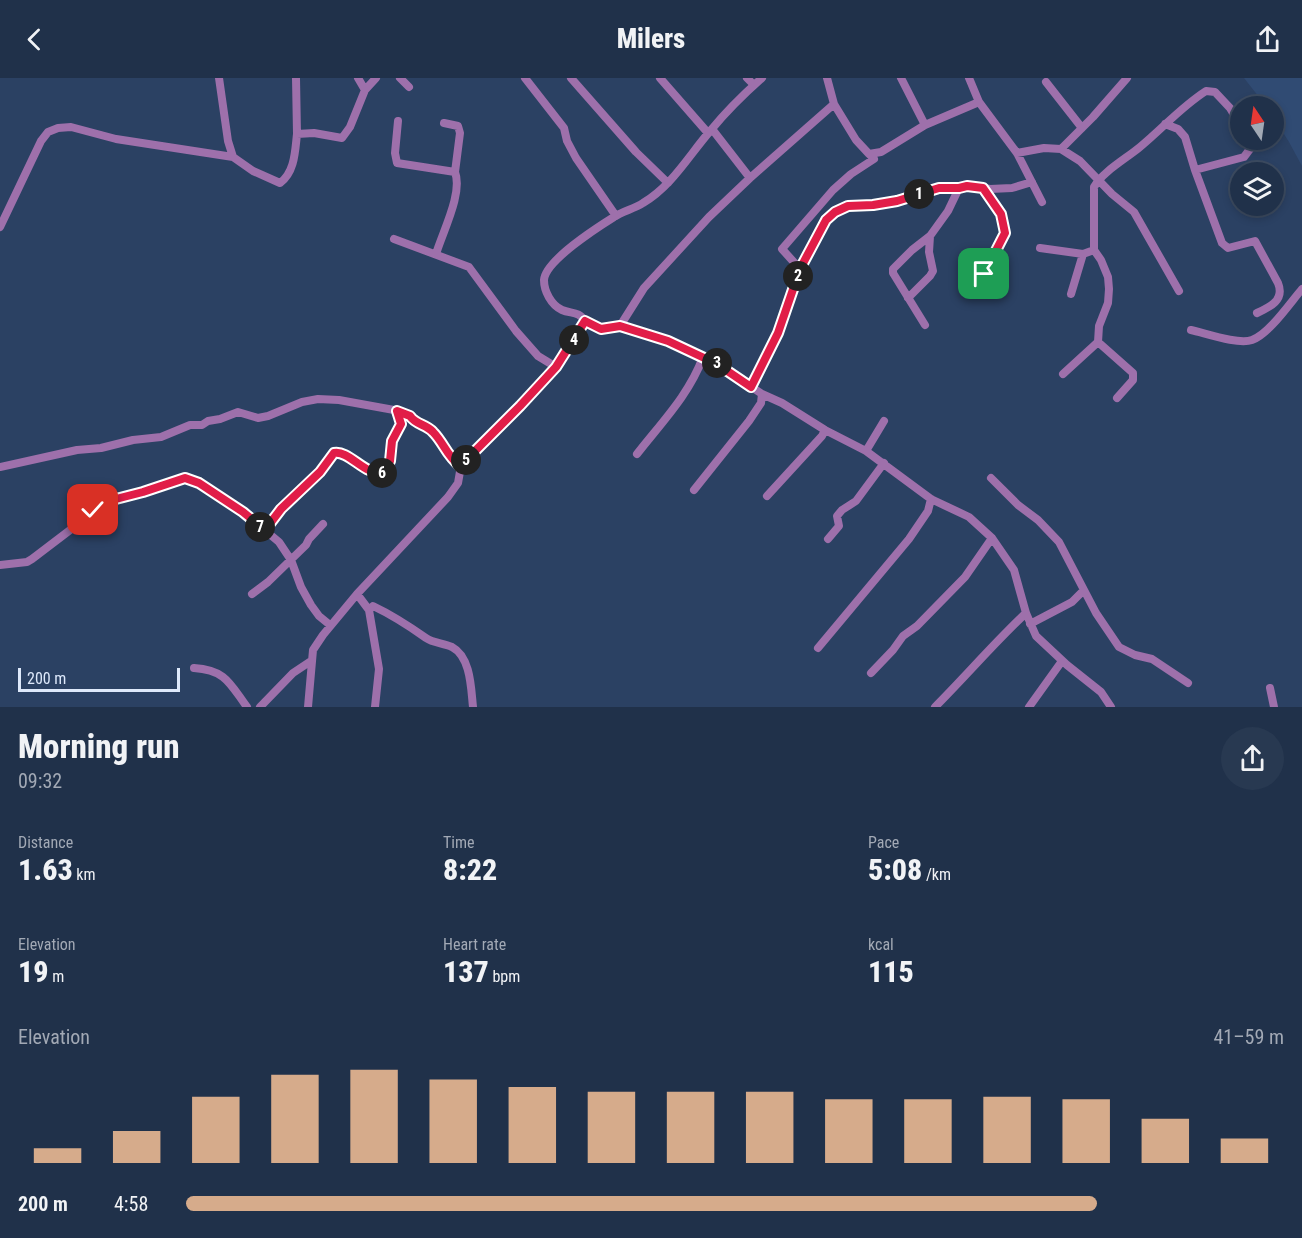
<!DOCTYPE html>
<meta charset="utf-8">
<style>
body{margin:0;font-family:"Roboto Condensed",sans-serif;background:#283951;color:#f1f3f6;height:100vh;display:flex;flex-direction:column;font-size:22px;white-space:nowrap}
*{box-sizing:border-box;margin:0}
p{font-size:20px;color:#a2a9b5}
.icon{flex:none;width:33px;height:33px;fill:none;stroke:currentColor;stroke-width:2;stroke-linecap:round;stroke-linejoin:round}
.map{position:relative;height:629px;overflow:hidden}
.drawer{display:flex;flex-direction:column;background:#20314a;flex:1}
.drawer>*{flex:none}
.needle{width:39px;rotate:347deg}
.fabs{position:absolute;left:1230px;top:18px;display:grid;gap:12px}
.fabs a{display:grid;place-items:center;width:54px;height:54px;border-radius:50%;background:#20314a;box-shadow:0 3px 9px #0003,0 0 0 2px #3d4c62;font-size:30px}
.scale{position:absolute;left:18px;bottom:15px;width:162px;box-sizing:border-box;padding-left:6px;border:3px solid #dee9fb;border-top:0;font-size:16px;line-height:21px;white-space:nowrap;color:#dee9fb;-webkit-text-stroke:4px #2b4163;paint-order:stroke}
.pin{position:absolute;display:grid;place-items:center;width:51px;height:51px;color:#fff;margin:-26px;border-radius:12px;box-shadow:0 3px 9px #0006}
.km{position:absolute;width:30px;height:30px;margin:-15px;border-radius:50%;background:#222;color:#fff;font-size:16px;line-height:30px;text-align:center}
.round{display:grid;place-items:center;flex:none;width:63px;height:63px;border-radius:32px;background:#283951}
.head{display:flex;align-items:center;justify-content:space-between;height:102px;padding:0 18px}
h1{font-size:33px;font-weight:800;line-height:45px}
.metrics{display:grid;grid-template-columns:repeat(3,1fr);gap:9px;height:102px;padding:6px 18px}
.metrics div{display:grid;align-content:center}
.metrics b{font-size:30px;font-weight:800}
.metrics small{font-size:16px;font-weight:400}
.metrics p{font-size:16px}
.chart{height:168px;padding:12px 18px}
.chart p{display:flex;justify-content:space-between}
.chart svg{width:100%;height:108px;margin-top:6px;stroke:#d6ab8b;stroke-width:6}
ul{padding:0 18px;list-style:none;font-size:20px}
li{display:grid;grid-template-columns:96px 72px 1fr;align-items:center;height:45px}
li i{height:15px;border-radius:8px;background:#d6ab8b}
header{display:flex;justify-content:space-between;align-items:center;height:78px;padding:0 18px;background:#20314a;font-size:27px;font-weight:800}
.map>svg:first-child{display:block}
</style>
<header><svg class="icon" aria-label="back" viewBox="0 0 24 24"><path d="M15 5l-7 7 7 7"/></svg>Milers<svg class="icon" aria-label="share" viewBox="0 0 24 24"><path d="M12 15V3M7 8l5-5 5 5M5 13v7h14v-7"/></svg></header>
<div class="map">
<svg width="1302" height="629" viewBox="0 0 1302 629">
<rect width="100%" height="100%" fill="#2b4163"/>
<path fill="#304b73" d="M1244,0H1302V88L1289,64L1274,40V28H1266Z"/>
<g fill="none" stroke-linecap="round" stroke-linejoin="round">
<path stroke="#9e70ab" stroke-width="8" d="M296,0L297,56
M358,0L365,12
M400,0L409,9
M525,0L564,50L567,63L576,80L616,138
M571,0L636,74L668,105
M660,0L708,55
M747,0L754,7
M827,0L834,26L856,62L869,76L881,74L925,47L979,24
M901,0L925,47
M969,0L979,24L1017,75L1042,124
M1046,4L1082,50
M398,43L395,75L397,85L455,94C463,115 443,153 436,176
M444,45L458,48L460,55L455,94
M1165,46L1178,51L1185,59L1195,92L1222,165L1228,170L1255,163L1278,205C1285,222 1270,229 1257,235
M712,51L750,100
M1061,71L1093,39L1127,0
M1017,75L1044,70L1061,71L1080,83L1112,116L1134,134L1179,213
M233,79L253,93L280,105C295,94 295,73 297,56L314,55L342,60L350,49L365,12L376,0
M1195,92L1244,79L1253,67L1250,62
M983,110L1001,136L1005,155L984,197
M0,149L41,63L48,54L58,50L71,49L116,61L233,79L228,63L219,0
M394,161L469,189L516,253L538,278L556,289
M1040,170L1083,176
M800,191L782,171L833,112L851,96L874,81L869,76
M1071,216L1083,176L1094,172
M908,220L930,198L933,193L929,174L930,158L948,133L959,110
M585,243L601,251L620,248L667,263L717,286L762,316L782,325L825,352L866,373L931,421L969,439L992,460L1014,492L1026,535L1036,558L1067,587L1101,614L1111,629
M925,247L893,195V191L912,172L930,158
M620,248L644,210L709,139L750,100L834,26
M1191,252C1205,255 1238,267 1252,262C1269,256 1290,225 1302,211
M1098,264L1133,295V302L1117,320
M1063,296L1098,264L1099,248L1108,225L1109,211L1108,199L1101,182L1094,172V109C1102,94 1127,80 1140,69C1163,50 1181,29 1206,13L1215,14L1230,30L1240,47
M751,309L778,255L800,191L826,142L835,133L847,128L897,123L939,110L973,108L990,111L1012,110L1032,104
M866,373L884,343
M637,376C661,345 689,317 703,279
M0,389L77,372L101,370L133,362L161,359L190,347H202L208,343L220,341L238,334L258,340L268,338L302,324L318,321L339,322L394,332L410,337C416,347 426,346 433,354C444,365 446,377 461,388L520,328L556,289L585,243C579,233 571,236 562,232C551,227 544,213 544,202C545,183 598,149 614,139C623,133 634,131 643,125C672,108 689,77 711,52C725,35 745,15 762,0
M991,400L1018,427L1038,442L1059,464L1096,535L1119,569L1135,577L1152,581L1188,605
M694,412L749,343L761,325L762,316
M767,418L822,358L825,352
M265,451L281,431L320,394L334,375H341C354,383 369,397 384,394L389,383L392,363L401,346L397,333
M828,461L839,448L837,438L842,432L856,423L884,385
M0,487L27,484L32,481L78,446L99,427L112,422L143,414L185,400L199,405L243,434L279,464L291,482L301,509L311,527L319,538L330,547
M252,516L268,504L306,467L309,461L323,446
M357,516L369,532L379,591L375,629
M369,532L373,528C392,537 409,548 426,560C433,565 443,565 452,569C471,579 471,611 473,629
M1030,546L1072,524L1083,513
M818,570L909,461L928,433L931,421
M194,590C226,592 230,606 247,629
M871,595L893,572L903,558L917,548L965,499L992,460
M1270,610L1274,629
M260,629L293,595L311,583
M308,629L313,572L323,557L357,516L448,419L458,405L461,388
M935,629C966,598 994,565 1026,535
M1029,629L1062,583"/>
</g>
<g fill="none" stroke-linecap="round" stroke-linejoin="round">
<defs>
<path id="route" d="M93,432L99,427L112,422L143,414L185,400L199,405L243,434L265,452L281,431L320,394L334,375C350,372 365,399 384,394L390,383L392,363L401,346L397,333L410,338C416,347 426,346 433,354C444,365 446,377 460,388L520,328L556,289L585,243L601,251L620,248L668,263L717,286L751,309L778,255L800,191L826,142L835,134L848,128L873,127L897,123L939,110H959L967,108L983,110L1001,136L1005,155L984,196"/>
</defs>
<use href="#route" stroke="#fff" stroke-width="12"/>
<use href="#route" stroke="#e11d48" stroke-width="8"/>
</g>
</svg>
<div class="fabs">
<a><svg class="needle" viewBox="-14 -14 28 28"><path d="M0-13l5 13h-10z" fill="#e53935"/><path d="M0 13l5-13h-10z" fill="#a2a9b5"/></svg></a>
<a><svg class="icon" aria-label="layers" viewBox="0 0 24 24"><path d="M12 4l9 5-9 5-9-5zM3 14l9 5 9-5"/></svg></a>
</div>
<div class="scale">200 m</div>
<div class="pin" style="left:984px;top:196px;background:#1e9e55"><svg class="icon" aria-label="arrive" viewBox="0 0 24 24"><path d="M6 21V4h12l-3 4 3 4H6"/></svg></div>
<div class="pin" style="left:93px;top:432px;background:#d93025"><svg class="icon" aria-label="check" viewBox="0 0 24 24"><path d="M5 12l5 5 9-10"/></svg></div>
<b class="km" style="left:919px;top:116px">1</b>
<b class="km" style="left:798px;top:198px">2</b>
<b class="km" style="left:717px;top:285px">3</b>
<b class="km" style="left:574px;top:262px">4</b>
<b class="km" style="left:466px;top:382px">5</b>
<b class="km" style="left:382px;top:395px">6</b>
<b class="km" style="left:260px;top:449px">7</b>
</div>
<section class="drawer">
<div class="head"><div><h1>Morning run</h1><p>09:32</p></div><a class="round"><svg class="icon" aria-label="share" viewBox="0 0 24 24"><path d="M12 15V3M7 8l5-5 5 5M5 13v7h14v-7"/></svg></a></div>
<div class="metrics">
<div><p>Distance</p><b>1.63<small> km</small></b></div>
<div><p>Time</p><b>8:22</b></div>
<div><p>Pace</p><b>5:08<small> /km</small></b></div>
</div>
<div class="metrics">
<div><p>Elevation</p><b>19<small> m</small></b></div>
<div><p>Heart rate</p><b>137<small> bpm</small></b></div>
<div><p>kcal</p><b>115</b></div>
</div>
<div class="chart"><p><span>Elevation</span>41–59 m</p>
<svg viewBox="0 0 160 44" preserveAspectRatio="none"><path d="M5 44V38M15 44V31M25 44V17M35 44V8M45 44V6M55 44V10M65 44V13M75 44V15M85 44V15M95 44V15M105 44V18M115 44V18M125 44V17M135 44V18M145 44V26M155 44V34"/></svg>
</div>
<ul>
<li><b>200 m</b>4:58<i style="width:83%"></i></li>
</ul>
</section>
